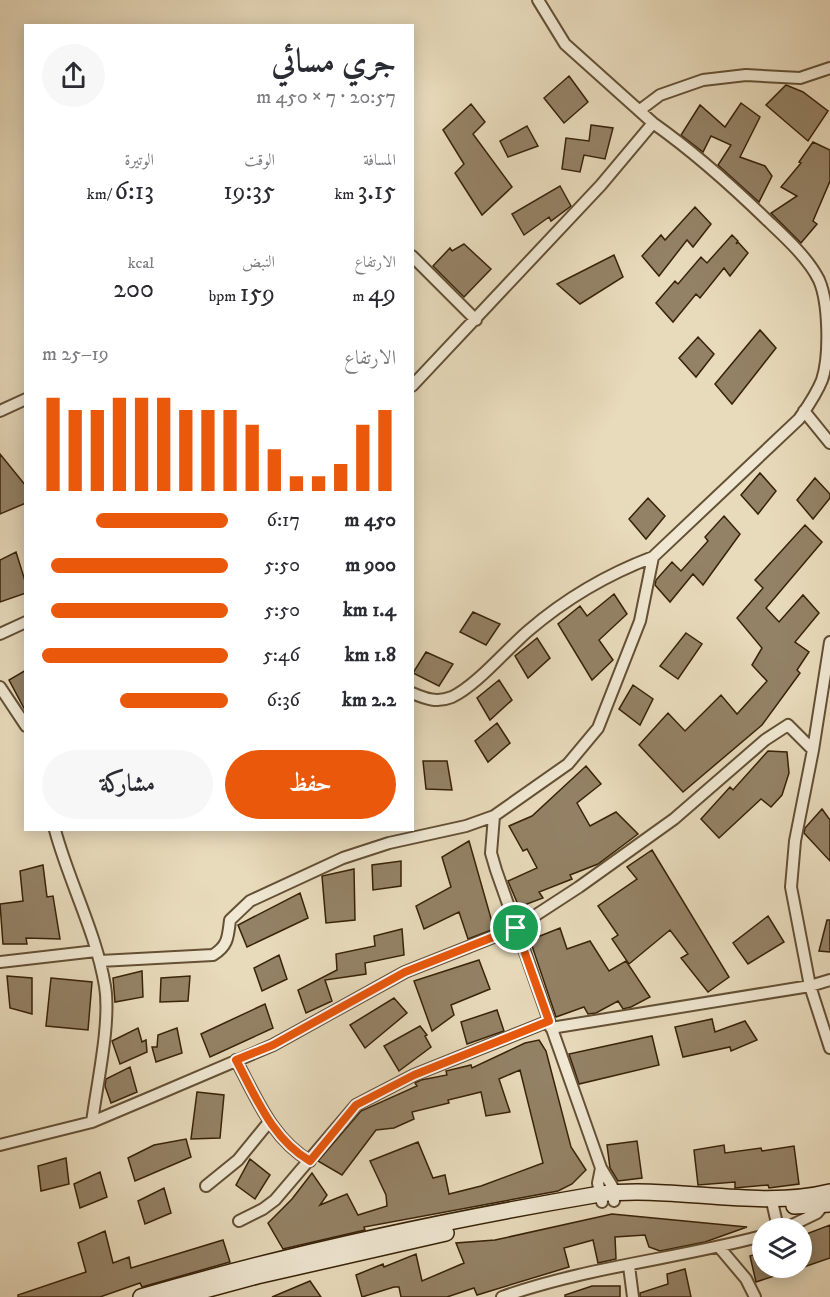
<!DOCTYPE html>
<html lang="ar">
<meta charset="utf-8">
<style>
body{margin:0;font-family:"IM FELL DW Pica",Amiri,serif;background:#f7f7f7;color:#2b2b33;direction:rtl;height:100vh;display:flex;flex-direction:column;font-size:22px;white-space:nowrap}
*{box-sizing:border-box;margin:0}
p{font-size:20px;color:#7c7c81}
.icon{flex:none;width:33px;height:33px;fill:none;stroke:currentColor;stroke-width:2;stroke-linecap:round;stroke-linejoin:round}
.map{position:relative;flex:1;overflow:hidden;direction:ltr}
.side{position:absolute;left:24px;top:24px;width:390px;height:807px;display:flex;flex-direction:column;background:#fff;border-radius:0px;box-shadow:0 3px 15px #0003;direction:rtl}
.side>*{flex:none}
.buttons{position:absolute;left:752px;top:1218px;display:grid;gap:12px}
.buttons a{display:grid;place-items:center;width:60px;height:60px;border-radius:50%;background:#fff;box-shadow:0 3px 15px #0003;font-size:30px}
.pin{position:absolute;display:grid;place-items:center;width:51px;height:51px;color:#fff;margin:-26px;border:3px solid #fff;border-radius:50%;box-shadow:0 2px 6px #0007}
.round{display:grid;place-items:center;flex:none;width:63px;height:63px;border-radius:32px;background:#f7f7f7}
.headline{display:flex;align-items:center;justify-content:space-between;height:102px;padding:0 18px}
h1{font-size:33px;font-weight:600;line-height:45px}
.stats{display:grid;grid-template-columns:repeat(3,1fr);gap:9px;height:102px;padding:6px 18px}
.stats div{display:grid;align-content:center}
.stats b{font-size:26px;font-weight:600}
.stats small{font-size:16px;font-weight:400}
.stats p{font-size:16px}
.chart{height:168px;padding:12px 18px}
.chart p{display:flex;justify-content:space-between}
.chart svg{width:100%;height:108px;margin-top:6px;stroke:#ea580c;stroke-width:6}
.button{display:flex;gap:12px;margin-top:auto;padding:12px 18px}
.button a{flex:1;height:69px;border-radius:36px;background:#ea580c;color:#fff;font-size:24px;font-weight:600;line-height:69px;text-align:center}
.button a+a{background:#f7f7f7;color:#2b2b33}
ul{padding:0 18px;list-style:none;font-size:20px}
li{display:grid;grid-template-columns:96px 72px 1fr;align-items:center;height:45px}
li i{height:15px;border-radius:8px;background:#ea580c}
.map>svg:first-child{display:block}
</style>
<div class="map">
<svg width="830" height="1297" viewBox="0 0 830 1297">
<rect width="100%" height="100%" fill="#e8dbbc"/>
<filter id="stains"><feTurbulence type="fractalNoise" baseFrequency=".00333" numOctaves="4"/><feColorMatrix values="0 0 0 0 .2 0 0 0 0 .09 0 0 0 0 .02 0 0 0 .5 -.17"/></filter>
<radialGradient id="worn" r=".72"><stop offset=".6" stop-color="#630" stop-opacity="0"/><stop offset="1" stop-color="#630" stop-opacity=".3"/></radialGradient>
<path fill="#948266" stroke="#382208" stroke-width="1.5" d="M569,76L588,102L564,123L544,98Z
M786,85L803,92L828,111L808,141L766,105Z
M741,103L760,117L740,157L765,166L772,176L759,202L718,165L731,145L711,136L703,152L681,135L700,105L725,127Z
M471,104L485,122L473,134L512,187L482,215L455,173L464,164L443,130Z
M591,125L613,128L605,159L584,155L580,172L562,169L566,138L589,141Z
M527,126L538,146L508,157L500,141Z
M813,142L830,150V181L813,221L817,224L801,243L771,213L797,196L781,187L801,163L799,162Z
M560,186L571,206L551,221L549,217L524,235L512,214Z
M695,207L711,224L693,247L687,240L659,276L642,256L661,235L665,240Z
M732,235L738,241L736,244L738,242L748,253L730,276L724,268L700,298L696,294L673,322L656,303L675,281L678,284L701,257L707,263Z
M464,244L491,269L464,297L433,266L450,248L452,251Z
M614,255L623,277L580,304L557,284Z
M760,330L776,348L732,404L715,384Z
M698,337L714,354L696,377L679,358Z
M0,454L26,486V503L0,514Z
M760,473L776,491L758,514L741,495Z
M815,478L830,494V498L813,519L797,500Z
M648,498L665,516L646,539L629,519Z
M724,516L740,534L703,585L693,574L670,602L655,585L656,580L672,562L681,571L708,541L705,537Z
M805,525L822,542L766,608L779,622L803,595L819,613L795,642L809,652L797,670L800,673L762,725L683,792L639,745L668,713L685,731L721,695L737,714L767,681L752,665L762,648L737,618L763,588L755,580Z
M16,552L26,584V593L0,602V560Z
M614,594L627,614L599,640L613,660L592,680L558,624L580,606L587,616Z
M473,612L500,624L486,645L460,632Z
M686,633L702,644L678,679L660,666Z
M537,638L550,658L528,678L515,656Z
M426,652L453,664L439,686L413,673Z
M26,670V712L9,680Z
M499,680L512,700L490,720L477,698Z
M633,685L653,699L640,725L619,709Z
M497,723L510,743L488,762L475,741Z
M768,751L787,752L789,773L782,795L771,807L761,799L719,838L701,819L730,787L733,790Z
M423,761H447L452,790L426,789Z
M586,766L601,784L577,803L590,826L616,812L638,834L598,864L570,875L572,879L539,892L543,898L519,907L508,881L537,868L527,849L523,851L509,826L532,816Z
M822,809L830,820V861L804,833L805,828Z
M469,841L494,929L468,939L459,912L424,929L416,906L451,887L442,857Z
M652,850L729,977L708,992L681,958L688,954L670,930L629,964L612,939L618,935L598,906L637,879L627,867Z
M401,861V886L373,890L372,865Z
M43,865L47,897L53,896L60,939L26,938L27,944H3L0,904L23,901L20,871Z
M354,869L355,920L326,923L322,876Z
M300,893L308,918L247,947L238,925Z
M768,916L784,942L748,964L733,943Z
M827,920H830V952L819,951Z
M560,928L567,949L590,941L609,971L626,961L650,997L631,1007L623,1009L618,1001L596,1013L588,1014L584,1007L556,1017L530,940Z
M402,929L404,955L365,963L366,974L325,980L332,1001L306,1013L298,990L337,970L336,954L375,946L374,936Z
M279,955L287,979L262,991L254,968Z
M479,960L490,989L451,1005L454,1015L432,1031L414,981Z
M142,971L143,997L115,1002L113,978Z
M7,976L32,978V1014L10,1008Z
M190,976L188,1001L160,1002L161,978Z
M51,978L92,982L88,1030L46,1026Z
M394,998L407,1013L365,1048L350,1025Z
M265,1004L273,1028L210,1057L201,1034Z
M497,1010L504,1031L467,1044L461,1022Z
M712,1019L715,1032L745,1021L757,1040L731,1051L730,1047L683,1057L675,1027Z
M420,1026L427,1035L425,1036L431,1047L399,1071L384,1046Z
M138,1028L142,1042L146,1040L147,1052L120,1064L112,1041Z
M177,1028L182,1053L156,1062L152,1047H157L158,1035Z
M652,1036L659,1065L579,1084L569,1054Z
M539,1040L546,1051L571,1147L586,1170L572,1184L558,1191L364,1227L365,1230L283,1249L268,1223L292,1199L312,1173L327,1195L320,1205L347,1194L358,1215L387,1206L386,1195L370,1161L418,1142L433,1178L445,1175L449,1194L481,1186L543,1163L520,1070L499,1079L510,1112L486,1116L481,1092L448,1100L449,1103L412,1112L414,1119L394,1128L376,1130L342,1175L318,1161L361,1111L417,1086L415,1083L421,1080L447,1075L446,1071L471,1065L472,1068L525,1043Z
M130,1067L137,1092L111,1103L105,1086L106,1079Z
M197,1092L224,1095L220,1138L191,1139Z
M186,1139L191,1157L135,1181L128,1158L154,1145Z
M637,1141L642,1178L618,1181L610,1168L607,1145Z
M724,1145L725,1153L761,1148L762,1151L794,1146L799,1184L769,1188L768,1185L735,1188V1182L698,1185L694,1150Z
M66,1158L69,1184L41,1191L38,1166Z
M250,1159L270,1175L255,1199L236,1185Z
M100,1172L107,1197L80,1208L74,1184Z
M164,1188L171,1213L145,1224L138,1201Z
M612,1214L747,1227L705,1242L660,1251L649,1247L645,1235L615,1237L616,1259L598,1263L593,1240L564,1248L569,1267L477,1295L474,1288L447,1297H401L399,1287H394L362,1297L356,1275L383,1264L384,1267L416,1254L422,1281L464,1263L456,1243L495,1240Z
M830,1225V1258L801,1268V1236Z
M105,1231L113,1263L129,1257L131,1268L223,1240L230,1262L142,1287L140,1283L100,1297H18V1295L86,1272L78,1243Z
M762,1252V1268H795L796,1269L756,1282L750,1256Z
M685,1269L691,1297H640V1293L668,1284L667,1274Z
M310,1281L321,1297H272Z
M592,1286H620V1297H565V1295Z"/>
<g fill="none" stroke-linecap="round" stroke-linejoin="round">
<defs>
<path id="minor" d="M538,0L565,44L653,123
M640,110L660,95L703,80L746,75L800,78L830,68
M412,256L476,320
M412,386L601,185L653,123C694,152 732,186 768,221C786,238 808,258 819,280C829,303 830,356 822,380C816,395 808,406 799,419L653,557L640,621L598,728L568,764L494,816L491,853L496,870L601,1168L612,1186L614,1201
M0,411L26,399
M804,411L830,443
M0,634L26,622
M830,642L813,750L795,841L791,887L810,986L830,1048
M0,687L26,726
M412,693C426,699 437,703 452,697C476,686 507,649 528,631C564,600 608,574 653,557
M55,830C69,882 96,932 105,986C111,1022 97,1084 92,1122
M100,961L213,955C228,946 228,937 230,920L250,901L343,858L389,843L466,826L494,816
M0,962L96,951
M551,1028L810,986L830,980
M236,1060C256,1097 272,1139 310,1161
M0,1145L92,1122L156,1095L273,1045L405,972L516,928L579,887L674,819L765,740L788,725L813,750
M601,1168L598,1183L602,1202
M206,1186L238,1160L269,1122
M771,1197L778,1228
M239,1221L263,1209L275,1200L356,1105L414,1075L549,1021
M786,1228L817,1213L825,1203
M719,1247L746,1279L755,1297
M629,1266L633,1297
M502,1297C586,1267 676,1259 762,1236"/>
<path id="secondary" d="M794,1206L830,1204
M141,1297C291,1253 446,1220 600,1194C674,1185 758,1210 830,1192
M179,1297L257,1276L446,1233"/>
</defs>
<use href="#minor" stroke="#645035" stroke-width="14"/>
<use href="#secondary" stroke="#382208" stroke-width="18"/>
<use href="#minor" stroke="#f0e8d3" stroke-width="10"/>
<use href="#secondary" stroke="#f0e8d3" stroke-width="15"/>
</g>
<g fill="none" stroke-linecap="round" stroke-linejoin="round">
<defs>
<path id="route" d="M516,928L549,1021L414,1075L356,1105L310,1161C272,1139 256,1097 236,1060L273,1045L405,972Z"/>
</defs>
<use href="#route" stroke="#fff" stroke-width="12"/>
<use href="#route" stroke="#ea580c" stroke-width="8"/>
</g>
<rect width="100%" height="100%" filter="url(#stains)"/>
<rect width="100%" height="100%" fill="url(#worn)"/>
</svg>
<div class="buttons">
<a><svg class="icon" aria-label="layers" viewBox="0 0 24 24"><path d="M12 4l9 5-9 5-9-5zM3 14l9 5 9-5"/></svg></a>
</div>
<div class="pin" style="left:516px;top:928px;background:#1e9e55"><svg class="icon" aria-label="arrive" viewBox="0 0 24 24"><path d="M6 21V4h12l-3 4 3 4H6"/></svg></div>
<section class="side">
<div class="headline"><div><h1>جري مسائي</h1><p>20:57 · 7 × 450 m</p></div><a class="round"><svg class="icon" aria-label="share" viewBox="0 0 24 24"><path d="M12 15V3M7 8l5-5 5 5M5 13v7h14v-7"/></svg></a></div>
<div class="stats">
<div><p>المسافة</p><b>3.15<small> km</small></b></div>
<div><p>الوقت</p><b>19:35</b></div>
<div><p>الوتيرة</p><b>6:13<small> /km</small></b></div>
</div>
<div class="stats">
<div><p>الارتفاع</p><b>49<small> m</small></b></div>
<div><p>النبض</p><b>159<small> bpm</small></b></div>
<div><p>kcal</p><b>200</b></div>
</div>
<div class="chart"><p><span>الارتفاع</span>19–25 m</p>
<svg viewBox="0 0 160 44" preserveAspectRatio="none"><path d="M5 44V6M15 44V11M25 44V11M35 44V6M45 44V6M55 44V6M65 44V11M75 44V11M85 44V11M95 44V17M105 44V27M115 44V38M125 44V38M135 44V33M145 44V17M155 44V11"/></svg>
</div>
<ul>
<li><b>450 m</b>6:17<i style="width:71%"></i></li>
<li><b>900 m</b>5:50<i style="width:95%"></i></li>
<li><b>1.4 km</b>5:50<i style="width:95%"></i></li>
<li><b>1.8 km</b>5:46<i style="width:100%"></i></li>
<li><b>2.2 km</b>6:36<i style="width:58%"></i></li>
</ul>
<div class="button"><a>حفظ</a><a>مشاركة</a></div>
</section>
</div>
